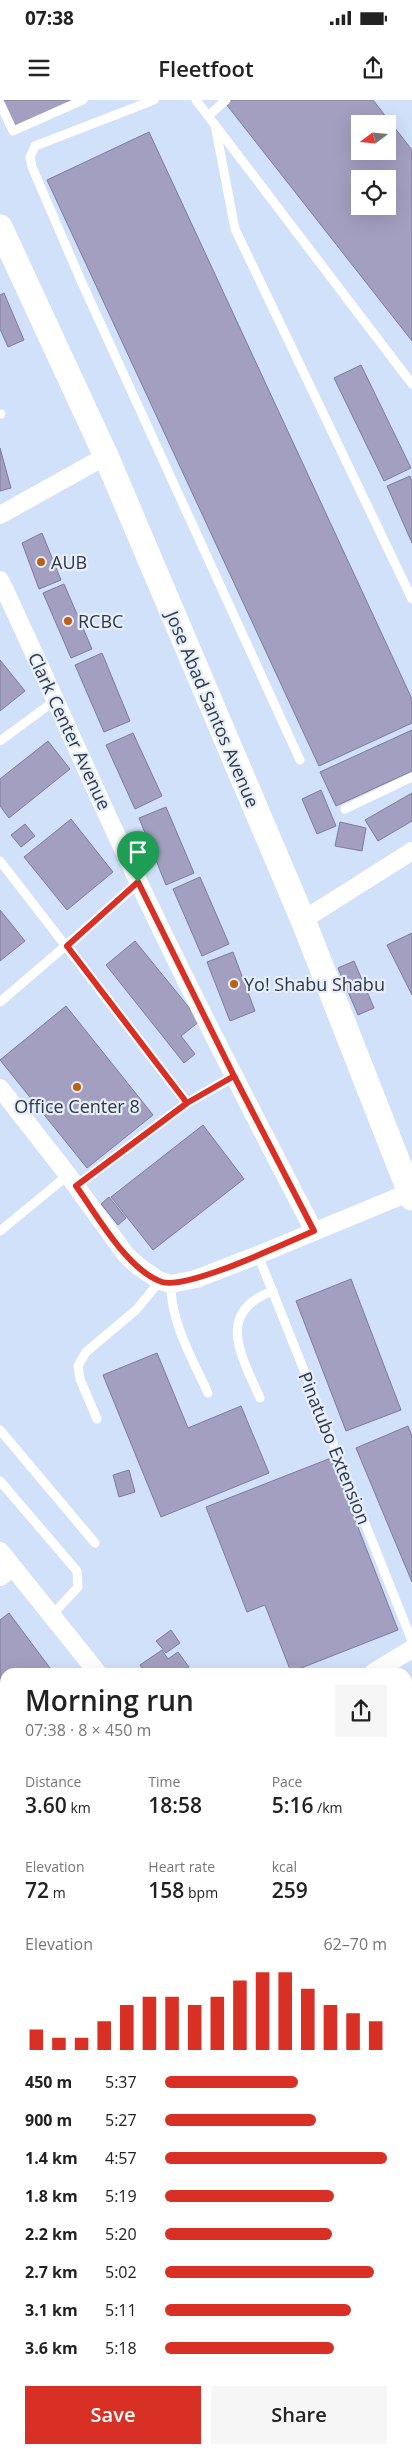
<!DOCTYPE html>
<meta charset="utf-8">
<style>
body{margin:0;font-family:"Open Sans",sans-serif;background:#f6f6f6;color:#222;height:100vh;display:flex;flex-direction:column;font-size:19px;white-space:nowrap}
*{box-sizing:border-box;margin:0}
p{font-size:16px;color:#767676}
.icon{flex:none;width:28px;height:28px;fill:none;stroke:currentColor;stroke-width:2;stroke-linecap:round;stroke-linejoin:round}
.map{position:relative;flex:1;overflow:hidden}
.sheet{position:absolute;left:0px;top:1568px;width:412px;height:786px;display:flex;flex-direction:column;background:#fff;border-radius:15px 15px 0 0;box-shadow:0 5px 20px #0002}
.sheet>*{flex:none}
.needle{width:32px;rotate:254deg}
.controls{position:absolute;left:351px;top:15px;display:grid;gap:10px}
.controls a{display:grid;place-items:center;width:45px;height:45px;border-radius:0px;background:#fff;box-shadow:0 5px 20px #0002;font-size:25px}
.pin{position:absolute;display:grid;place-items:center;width:42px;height:42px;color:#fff;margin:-51px -21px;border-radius:50% 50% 50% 0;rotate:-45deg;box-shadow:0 0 5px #0007}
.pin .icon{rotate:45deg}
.round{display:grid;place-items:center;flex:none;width:52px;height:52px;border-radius:0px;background:#f6f6f6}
.headline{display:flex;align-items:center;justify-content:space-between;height:85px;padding:0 25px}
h1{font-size:28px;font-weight:600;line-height:38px}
.figures{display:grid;grid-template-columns:repeat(3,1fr);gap:8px;height:85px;padding:5px 25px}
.figures div{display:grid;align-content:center}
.figures b{font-size:21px;font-weight:600}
.figures small{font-size:14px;font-weight:400}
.figures p{font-size:14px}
.chart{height:140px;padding:10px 25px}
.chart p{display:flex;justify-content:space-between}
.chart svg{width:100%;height:90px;margin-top:5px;stroke:#d93025;stroke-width:6}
.cta{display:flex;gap:10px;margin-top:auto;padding:10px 25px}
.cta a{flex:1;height:58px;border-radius:0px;background:#d93025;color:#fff;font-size:20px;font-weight:600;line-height:58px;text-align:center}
.cta a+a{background:#f6f6f6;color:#222}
ul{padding:0 25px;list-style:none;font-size:16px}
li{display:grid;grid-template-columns:80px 60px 1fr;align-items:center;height:38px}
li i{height:12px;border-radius:6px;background:#d93025}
.status{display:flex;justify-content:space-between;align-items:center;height:35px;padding:0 25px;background:#fff;direction:ltr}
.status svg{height:14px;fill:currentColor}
header{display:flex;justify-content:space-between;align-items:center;height:65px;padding:0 25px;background:#fff;font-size:22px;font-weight:600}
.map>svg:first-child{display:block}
</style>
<div class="status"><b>07:38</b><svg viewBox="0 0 49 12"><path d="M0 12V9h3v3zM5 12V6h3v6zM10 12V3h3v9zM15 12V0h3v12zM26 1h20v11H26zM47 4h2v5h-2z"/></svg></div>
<header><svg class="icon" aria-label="menu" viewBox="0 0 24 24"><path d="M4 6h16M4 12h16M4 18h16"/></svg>Fleetfoot<svg class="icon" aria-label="share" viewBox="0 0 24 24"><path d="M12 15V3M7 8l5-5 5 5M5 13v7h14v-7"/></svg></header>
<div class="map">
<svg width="412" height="2353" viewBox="0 0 412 2353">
<rect width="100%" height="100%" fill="#d1e1f9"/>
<path fill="#a29fc0" stroke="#7e7b9a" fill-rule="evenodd" d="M1,0H79L14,29Z
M232,0H373L412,50V241L226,4ZM360,24H388V51H360ZM360,79H388V106H360Z
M149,32L412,599V623L319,666L47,80Z
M4,193L24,240L8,247L0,229V195Z
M361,265L411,368L384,381L334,278Z
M0,348L11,388L0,391Z
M410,376L412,381V443L387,386Z
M42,433L61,480L39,489L22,443Z
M64,484L92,549L71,558L43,493Z
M102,553L130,621L104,632L75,565Z
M0,560L25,591L0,611Z
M412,630V671L336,706L320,672Z
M133,633L162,696L135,709L106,645Z
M48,641L70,669L9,718L0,706V679Z
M321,690L336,726L317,734L302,699Z
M412,693V721L378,741L365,720Z
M166,707L194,773L166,785L139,718Z
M71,719L113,772L67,810L24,757Z
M340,722L366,728L362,751L335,746Z
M25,724L35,736L21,747L11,735Z
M200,777L229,844L202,856L173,789Z
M0,810L25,841L0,861Z
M412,833V895L387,845Z
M135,841L200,921L181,936L195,954L184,963L106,865Z
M233,852L255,911L230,921L207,862Z
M354,861L374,908L358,915L338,868Z
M66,906L153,1015L87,1068L0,960Z
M203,1025L244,1079L153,1150L111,1097Z
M109,1097L126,1118L118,1125L101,1104Z
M351,1179L401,1310L346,1331L296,1201Z
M157,1253L188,1328L241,1306L269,1373L161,1417L103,1275Z
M408,1326L412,1336V1482L356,1348Z
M331,1358L398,1530L291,1572L265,1505L247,1512L206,1407Z
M129,1370L135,1392L119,1397L113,1375Z
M9,1513L53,1572H5V1592L0,1586V1520Z
M171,1530L180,1543L166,1553L156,1541Z
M162,1550L168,1559L178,1552L189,1567L182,1572H144L140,1565Z
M408,1966L412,1980V1987L408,1989Z
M408,2051L412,2065V2137L408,2138Z
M412,2156V2217L408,2211V2159Z
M0,2215L5,2221V2230L0,2234Z
M5,2248V2304L1,2307L0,2258L2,2257L0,2251Z
M45,2349H91L85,2353H48Z
M253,2349H294L298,2353H257Z
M326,2349H375V2350L366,2353H328Z"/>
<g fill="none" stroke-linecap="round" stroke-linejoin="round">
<path stroke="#fff" stroke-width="9" d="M154,0L35,46L30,57L32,67L82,183L300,660
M196,0L412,284
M0,3L13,31L83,0
M208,16L226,0
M215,25L235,129L412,499
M0,314H1
M0,641L57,599
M345,709L412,677
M0,761L187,1003
M0,902L139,783
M76,1086L187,1003L234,977
M0,1131L68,1075
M258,1155L412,1541
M171,1184C170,1221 193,1260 208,1293
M260,1298C242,1257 214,1212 273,1191
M97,1319L80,1279L78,1266L86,1252L136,1210L160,1181
M0,1330L95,1443
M0,1381L77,1471L78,1487L52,1515
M408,1660L412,1671
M408,1786L412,1791"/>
<path stroke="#fff" stroke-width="18" d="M0,415L106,356
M0,480C48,581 91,683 139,783C194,900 254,1016 314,1131
M303,820L412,751
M0,988L68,1075L126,1155L138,1166L160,1181L171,1184L196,1179L258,1155L410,1092
M0,1451L97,1572
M0,1477L13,1467
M374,1572L412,1549
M408,1923L412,1922
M0,2140L5,2146
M408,2318L412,2325
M0,2346L6,2353
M166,2349L169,2353"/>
<path stroke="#fff" stroke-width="25" d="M0,127L106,356L303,820L412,1098"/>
</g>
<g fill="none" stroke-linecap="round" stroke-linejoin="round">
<defs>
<path id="route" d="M138,782L234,976L187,1003L76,1086C97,1115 127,1170 162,1182C188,1190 285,1143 314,1131L234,976L187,1003L67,846L138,782"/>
</defs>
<use href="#route" stroke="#fff" stroke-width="10"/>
<use href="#route" stroke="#d93025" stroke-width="6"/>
</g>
<g fill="#bd5f15" stroke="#e6eefa" stroke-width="2">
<circle cx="41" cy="462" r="5"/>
<circle cx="68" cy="521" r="5"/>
<circle cx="234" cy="884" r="5"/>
<circle cx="77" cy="987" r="5"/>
</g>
<g text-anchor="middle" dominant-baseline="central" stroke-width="4.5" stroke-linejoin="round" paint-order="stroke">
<g font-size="18" fill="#303844" stroke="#e6eefa" text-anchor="start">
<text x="51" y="462">AUB</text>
<text x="78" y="521">RCBC</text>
<text x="244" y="884">Yo! Shabu Shabu</text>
<text x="77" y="1006" text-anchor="middle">Office Center 8</text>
</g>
<g font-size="18" fill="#303844" stroke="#e6eefa">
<text transform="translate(213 609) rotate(67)">Jose Abad Santos Avenue</text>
<text transform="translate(70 631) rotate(65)">Clark Center Avenue</text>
<text transform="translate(335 1348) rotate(68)">Pinatubo Extension</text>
</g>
</g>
</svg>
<div class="controls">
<a><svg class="needle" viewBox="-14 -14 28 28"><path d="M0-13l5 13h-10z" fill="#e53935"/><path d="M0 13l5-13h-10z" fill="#767676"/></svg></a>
<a><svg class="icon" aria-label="locate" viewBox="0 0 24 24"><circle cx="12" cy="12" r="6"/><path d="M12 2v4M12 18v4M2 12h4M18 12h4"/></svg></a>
</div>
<div class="pin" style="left:138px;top:782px;background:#1e9e55"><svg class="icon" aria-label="arrive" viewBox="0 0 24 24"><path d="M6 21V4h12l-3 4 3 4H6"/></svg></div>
<section class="sheet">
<div class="headline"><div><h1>Morning run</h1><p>07:38 · 8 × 450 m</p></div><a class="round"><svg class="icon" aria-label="share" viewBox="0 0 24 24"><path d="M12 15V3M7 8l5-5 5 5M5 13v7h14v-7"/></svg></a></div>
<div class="figures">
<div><p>Distance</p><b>3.60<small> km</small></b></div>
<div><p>Time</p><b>18:58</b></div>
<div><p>Pace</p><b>5:16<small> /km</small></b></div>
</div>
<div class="figures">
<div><p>Elevation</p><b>72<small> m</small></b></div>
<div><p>Heart rate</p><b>158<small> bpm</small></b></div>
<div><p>kcal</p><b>259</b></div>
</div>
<div class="chart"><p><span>Elevation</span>62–70 m</p>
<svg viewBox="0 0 160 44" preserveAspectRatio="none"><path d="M5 44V34M15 44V38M25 44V38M35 44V30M45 44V22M55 44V18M65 44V18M75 44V22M85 44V18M95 44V10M105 44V6M115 44V6M125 44V14M135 44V22M145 44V26M155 44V30"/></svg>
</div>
<ul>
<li><b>450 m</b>5:37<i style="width:60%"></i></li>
<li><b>900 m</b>5:27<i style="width:68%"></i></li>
<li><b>1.4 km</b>4:57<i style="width:100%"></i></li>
<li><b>1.8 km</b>5:19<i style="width:76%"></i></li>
<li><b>2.2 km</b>5:20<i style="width:75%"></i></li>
<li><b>2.7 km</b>5:02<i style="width:94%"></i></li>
<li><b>3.1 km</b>5:11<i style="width:84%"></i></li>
<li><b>3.6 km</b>5:18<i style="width:76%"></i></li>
</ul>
<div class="cta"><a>Save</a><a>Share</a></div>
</section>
</div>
